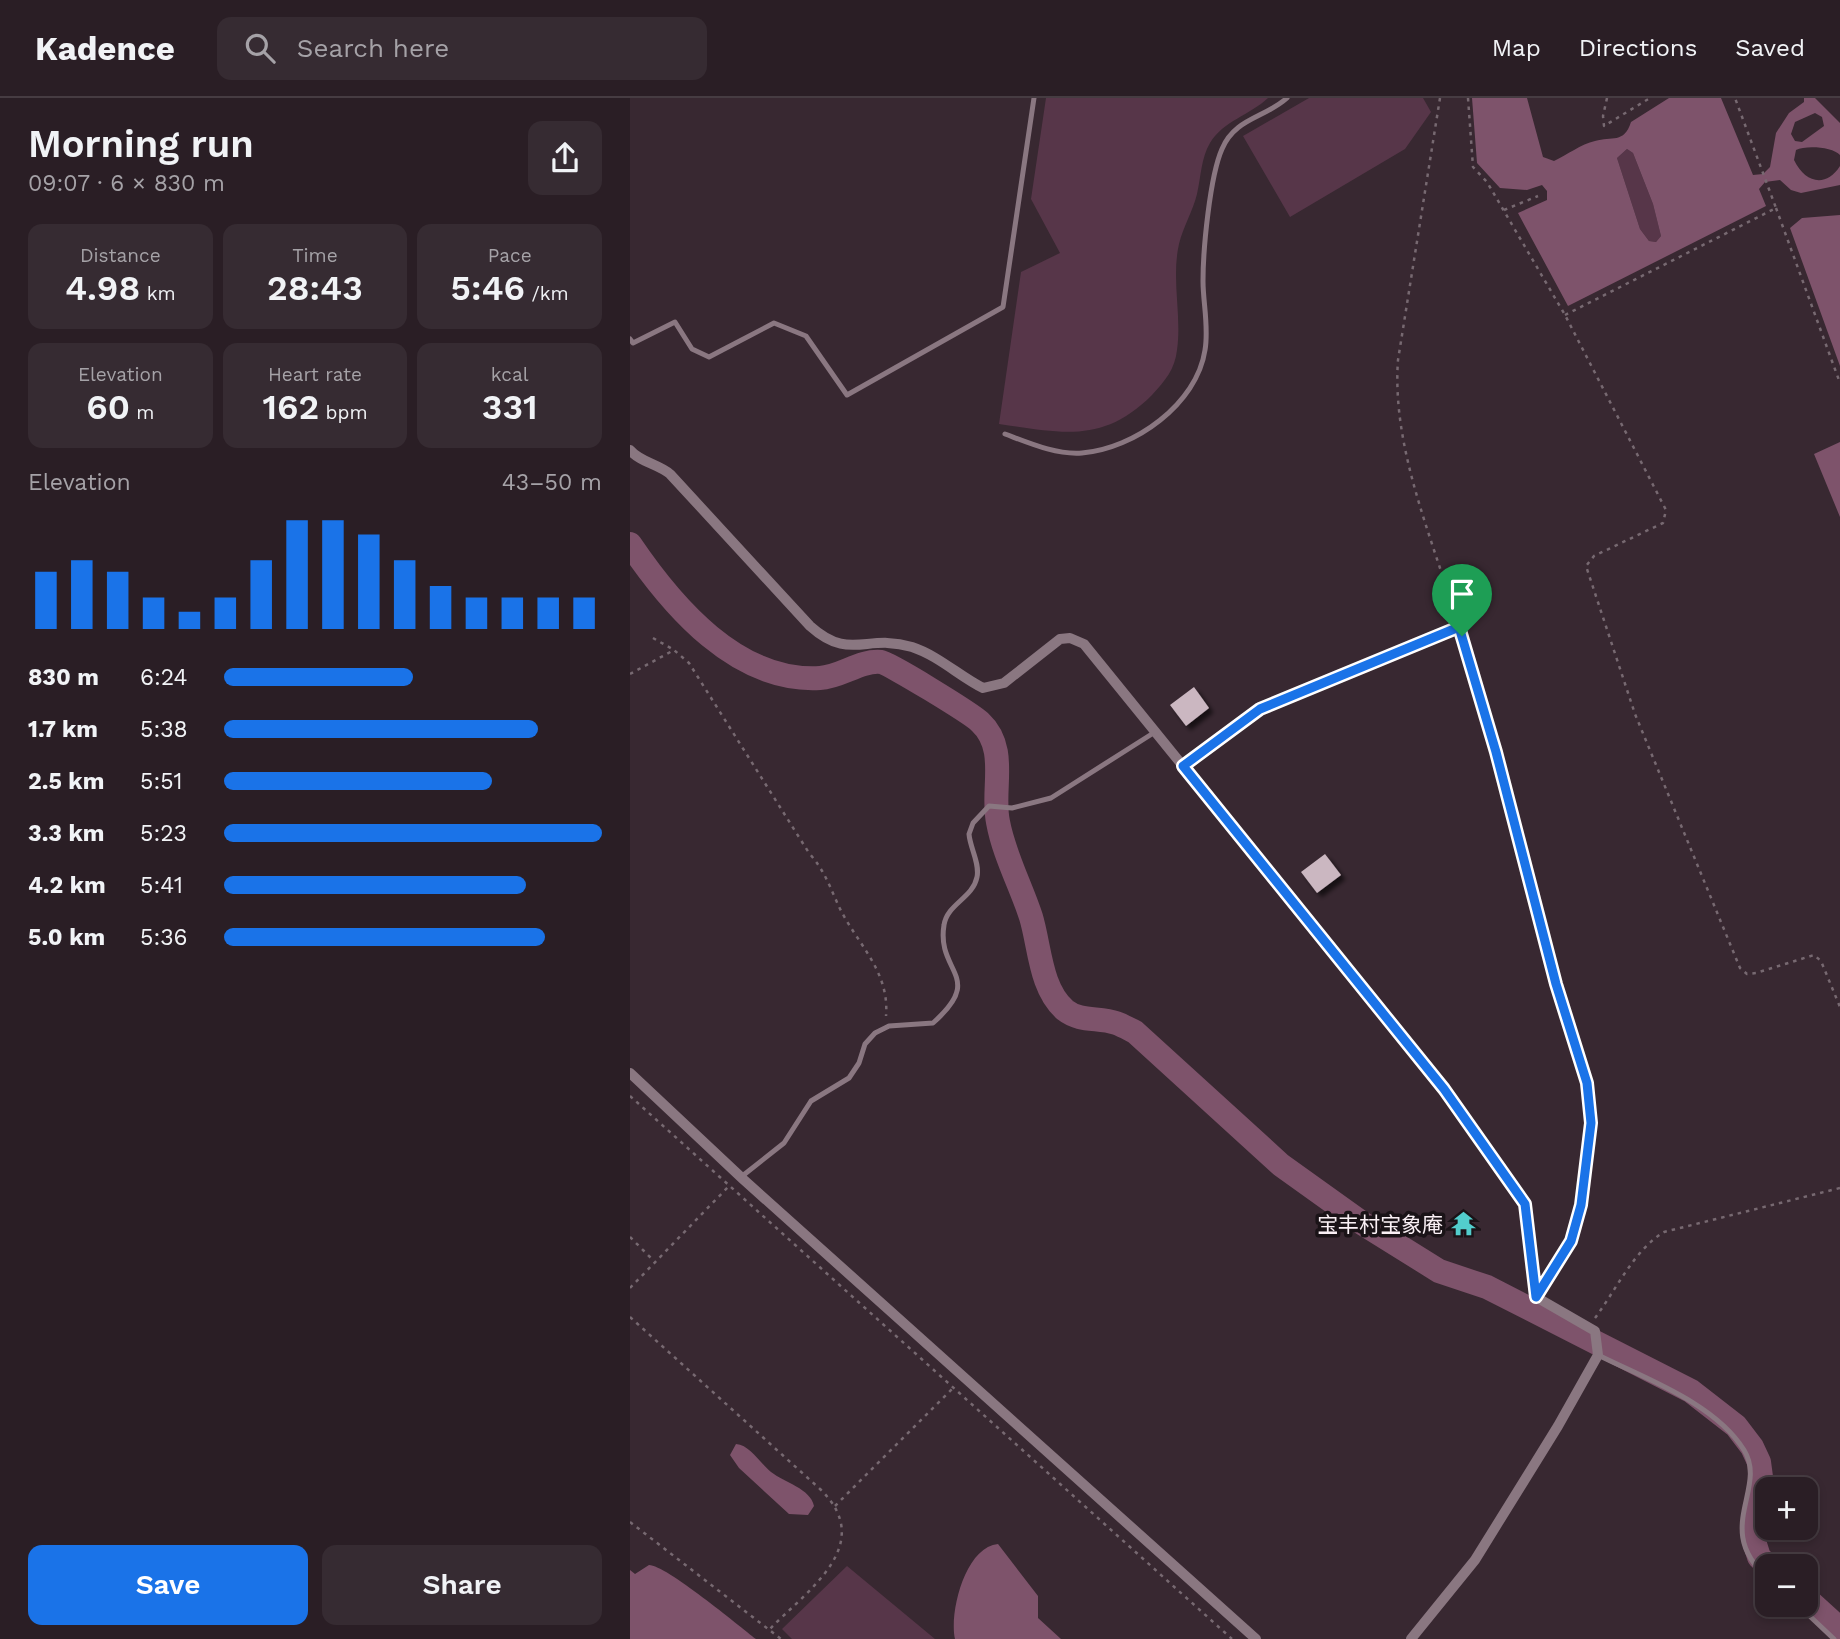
<!DOCTYPE html>
<meta charset="utf-8">
<style>
body{margin:0;font-family:"Work Sans","Noto Sans SC",sans-serif;background:#362b32;color:#f1f3f6;height:100vh;display:flex;flex-direction:column;font-size:26px;white-space:nowrap}
*{box-sizing:border-box;margin:0}
p{font-size:23px;color:#a5a2a7}
.icon{flex:none;width:38px;height:38px;fill:none;stroke:currentColor;stroke-width:2;stroke-linecap:round;stroke-linejoin:round}
.map{position:relative;flex:1;overflow:hidden}
.sheet{display:flex;flex-direction:column;background:#2a1e25;width:630px}
.sheet>*{flex:none}
.buttons{position:absolute;left:1125px;top:1379px;display:grid;gap:14px}
.buttons a{display:grid;place-items:center;width:63px;height:63px;border-radius:14px;background:#2a1e25;box-shadow:0 4px 10px #0003,0 0 0 2px #463c42;font-size:35px}
.pin{position:absolute;display:grid;place-items:center;width:60px;height:60px;color:#fff;margin:-72px -30px;border-radius:50% 50% 50% 0;rotate:-45deg;box-shadow:0 0 7px #0007}
.pin .icon{rotate:45deg}
.round{display:grid;place-items:center;flex:none;width:74px;height:74px;border-radius:14px;background:#362b32}
.headline{display:flex;align-items:center;justify-content:space-between;height:119px;padding:0 28px}
h1{font-size:38px;font-weight:600;line-height:52px}
.figures{display:grid;grid-template-columns:repeat(3,1fr);gap:10px;height:119px;padding:7px 28px}
.figures div{display:grid;align-content:center;border-radius:14px;background:#362b32;text-align:center}
.figures b{font-size:35px;font-weight:600}
.figures small{font-size:19px;font-weight:400}
.figures p{font-size:19px}
.chart{height:196px;padding:14px 28px}
.chart p{display:flex;justify-content:space-between}
.chart svg{width:100%;height:126px;margin-top:7px;stroke:#1a73e8;stroke-width:6}
.primary-button{display:flex;gap:14px;margin-top:auto;padding:14px 28px}
.primary-button a{flex:1;height:80px;border-radius:14px;background:#1a73e8;color:#fff;font-size:28px;font-weight:600;line-height:80px;text-align:center}
.primary-button a+a{background:#362b32;color:#f1f3f6}
ul{padding:0 28px;list-style:none;font-size:23px}
li{display:grid;grid-template-columns:112px 84px 1fr;align-items:center;height:52px}
li i{height:18px;border-radius:9px;background:#1a73e8}
header{display:flex;align-items:center;gap:42px;box-sizing:border-box;height:98px;padding:0 35px;background:#2a1e25;border-bottom:2px solid #463c42}
header strong{font-size:33px}
nav{display:flex;gap:38px;margin-inline-start:auto;font-size:24px}
.search{width:490px;height:63px;background:#362b32;display:flex;align-items:center;gap:18px;box-sizing:border-box;padding:0 24px;border-radius:14px;color:#a5a2a7;font-size:26px}
main{display:flex;flex:1;min-height:0}
.map>svg:first-child{display:block}
</style>
<header>
<strong>Kadence</strong>
<div class="search"><svg class="icon" aria-label="search" viewBox="0 0 24 24"><circle cx="10" cy="10" r="6"/><path d="M15 15l6 6"/></svg>Search here</div>
<nav><a>Map</a><a>Directions</a><a>Saved</a></nav>
</header>
<main>
<section class="sheet">
<div class="headline"><div><h1>Morning run</h1><p>09:07 · 6 × 830 m</p></div><a class="round"><svg class="icon" aria-label="share" viewBox="0 0 24 24"><path d="M12 15V3M7 8l5-5 5 5M5 13v7h14v-7"/></svg></a></div>
<div class="figures">
<div><p>Distance</p><b>4.98<small> km</small></b></div>
<div><p>Time</p><b>28:43</b></div>
<div><p>Pace</p><b>5:46<small> /km</small></b></div>
</div>
<div class="figures">
<div><p>Elevation</p><b>60<small> m</small></b></div>
<div><p>Heart rate</p><b>162<small> bpm</small></b></div>
<div><p>kcal</p><b>331</b></div>
</div>
<div class="chart"><p><span>Elevation</span>43–50 m</p>
<svg viewBox="0 0 160 44" preserveAspectRatio="none"><path d="M5 44V24M15 44V20M25 44V24M35 44V33M45 44V38M55 44V33M65 44V20M75 44V6M85 44V6M95 44V11M105 44V20M115 44V29M125 44V33M135 44V33M145 44V33M155 44V33"/></svg>
</div>
<ul>
<li><b>830 m</b>6:24<i style="width:50%"></i></li>
<li><b>1.7 km</b>5:38<i style="width:83%"></i></li>
<li><b>2.5 km</b>5:51<i style="width:71%"></i></li>
<li><b>3.3 km</b>5:23<i style="width:100%"></i></li>
<li><b>4.2 km</b>5:41<i style="width:80%"></i></li>
<li><b>5.0 km</b>5:36<i style="width:85%"></i></li>
</ul>
<div class="primary-button"><a>Save</a><a>Share</a></div>
</section>
<div class="map">
<svg width="1210" height="1541" viewBox="0 0 1210 1541">
<defs>
<filter id="shadow"><feDropShadow dx="4.5" dy="4.5" stdDeviation="2" flood-color="#0009"/></filter>
</defs>
<rect width="100%" height="100%" fill="#382831"/>
<path fill="#573649" d="M416,0H638C620,17 593,23 580,45C571,60 571,79 567,96C563,113 553,129 549,146C541,181 552,217 547,252C545,271 535,283 522,297C473,346 432,335 369,326L391,174L430,155L401,101Z
M679,0H793L801,14L775,51L660,119L613,38Z
M997,51L1003,55L1023,106L1031,138L1026,144L1019,143L1010,131L987,60Z
M217,1468L305,1541H162L152,1531Z"/>
<path fill="#7e536b" fill-rule="evenodd" d="M842,0H897L913,59L924,63C937,57 951,46 965,43C982,38 994,46 1001,24L1039,0H1091L1123,77L1133,76L1140,69L1146,35L1159,15L1174,4V0H1185L1210,25V57C1203,49 1176,47 1166,52L1164,62C1175,85 1196,90 1210,68V87L1171,95L1161,92L1150,82L1135,84L1129,91L1136,108L938,208L888,115L917,102V93L912,87L897,92L870,90L847,65ZM1185,15L1192,19L1194,28L1172,44L1165,43L1161,36L1165,24ZM997,51L1003,55L1023,106L1031,138L1026,144L1019,143L1010,131L987,60Z
M1210,117V268L1160,130L1172,120Z
M1210,344V419L1184,356Z
M106,1346C120,1347 130,1365 141,1374C154,1384 181,1391 184,1408L178,1417L159,1416L109,1370L100,1357Z
M368,1446L408,1498V1520L431,1541H325C319,1515 335,1449 368,1446Z
M19,1467C36,1467 109,1528 126,1541H0V1472L5,1476Z"/>
<g fill="none" stroke-linecap="round" stroke-linejoin="round">
<path stroke="#7e536b" stroke-width="24" d="M0,446C42,508 107,585 190,580C211,579 230,562 251,564C259,565 342,616 350,624C379,651 361,691 368,724C374,757 391,788 401,819C410,849 410,890 435,912C450,924 469,919 486,925C492,927 499,931 505,934L651,1067L732,1125L809,1173L857,1189L1061,1293L1106,1328L1122,1349L1129,1364L1131,1379L1124,1443L1129,1459L1138,1468
M1176,1500L1210,1531"/>
</g>
<path fill="#cbb7c1" filter="url(#shadow)" d="M564,589L579,610L556,628L540,607Z
M695,756L711,777L687,795L671,774Z"/>
<g fill="none" stroke-linecap="round" stroke-linejoin="round">
<path stroke="#776971" stroke-width="2.5" stroke-dasharray="3.5 5" stroke-linecap="butt" d="M810,0L768,262C762,344 797,427 821,504C858,620 885,738 917,856C932,910 961,967 961,1024C961,1081 947,1137 915,1184
M838,0L843,69L857,84L935,217L1036,412L1033,425L964,458L956,468L1005,616L1110,870L1117,876L1126,875L1184,857L1191,863L1210,909
M977,0L973,18L974,28L1020,0
M1146,110L1210,285
M874,112L908,98
M935,217L1146,110L1105,0
M23,540L44,552
M0,576L44,552L59,565L179,755C193,771 198,784 206,802C223,843 260,870 256,918
M561,662L630,611L829,529
M0,998L602,1541
M0,1139L24,1163
M0,1190L100,1087
M0,1219L190,1391C248,1447 176,1493 139,1532
M965,1220C986,1192 1004,1152 1034,1134L1210,1090
M205,1408L323,1290
M0,1424L151,1541"/>
<path stroke="#8a7781" stroke-width="5" d="M0,241L3,245L45,224L62,251L79,259L144,225L176,238L217,297L373,209L404,0
M375,336C399,345 426,357 452,355C504,351 567,306 575,252C579,229 573,205 573,183C573,151 580,78 592,51C605,20 635,20 657,0
M111,1079L154,1045L181,1003L219,980L229,965L235,946L245,935L259,928L303,925C356,878 306,875 314,827C317,806 343,800 347,779C350,765 340,750 339,736L343,725L359,708L382,710L421,700L525,634
M968,1257C1014,1280 1085,1305 1114,1352C1138,1391 1082,1432 1138,1480
M1168,1507L1204,1541"/>
<path stroke="#8a7781" stroke-width="10" d="M0,352C10,364 28,366 40,376L180,528C220,564 236,535 282,549C309,558 329,578 353,590L374,585L430,541L440,540L454,546L815,991L895,1106L906,1199L965,1233L968,1257L928,1328L845,1462L781,1541
M0,975L114,1082L626,1541"/>
</g>
<g fill="none" stroke-linecap="round" stroke-linejoin="round">
<defs>
<path id="route" d="M829,529L866,654L926,886L957,985L961,1025L951,1107L941,1143L906,1199L895,1106L814,991L553,668L630,611Z"/>
</defs>
<use href="#route" stroke="#fff" stroke-width="14"/>
<use href="#route" stroke="#1a73e8" stroke-width="9"/>
</g>
<defs>
<symbol id="temple-bare" viewBox="-9 -9 18 18"><path d="M0-6L5-2H3V0L6.5 2.5H4V6H1.5V3h-3V6H-4V2.5H-6.5L-3 0V-2H-5Z" fill="#52cdcc" stroke="#1a1317" stroke-width="2.5" paint-order="stroke"/></symbol>
</defs>
<g fill-rule="evenodd">
<use href="#temple-bare" x="816" y="1108" width="35" height="35"/>
</g>
<g text-anchor="middle" dominant-baseline="central" stroke-width="7" stroke-linejoin="round" paint-order="stroke">
<g font-size="21" fill="#faf0f5" stroke="#1a1317" text-anchor="end">
<text x="813" y="1126">宝丰村宝象庵</text>
</g>
</g>
</svg>
<div class="buttons">
<a>+</a>
<a>−</a>
</div>
<div class="pin" style="left:832px;top:538px;background:#1e9e55"><svg class="icon" aria-label="arrive" viewBox="0 0 24 24"><path d="M6 21V4h12l-3 4 3 4H6"/></svg></div>
</div>
</main>
